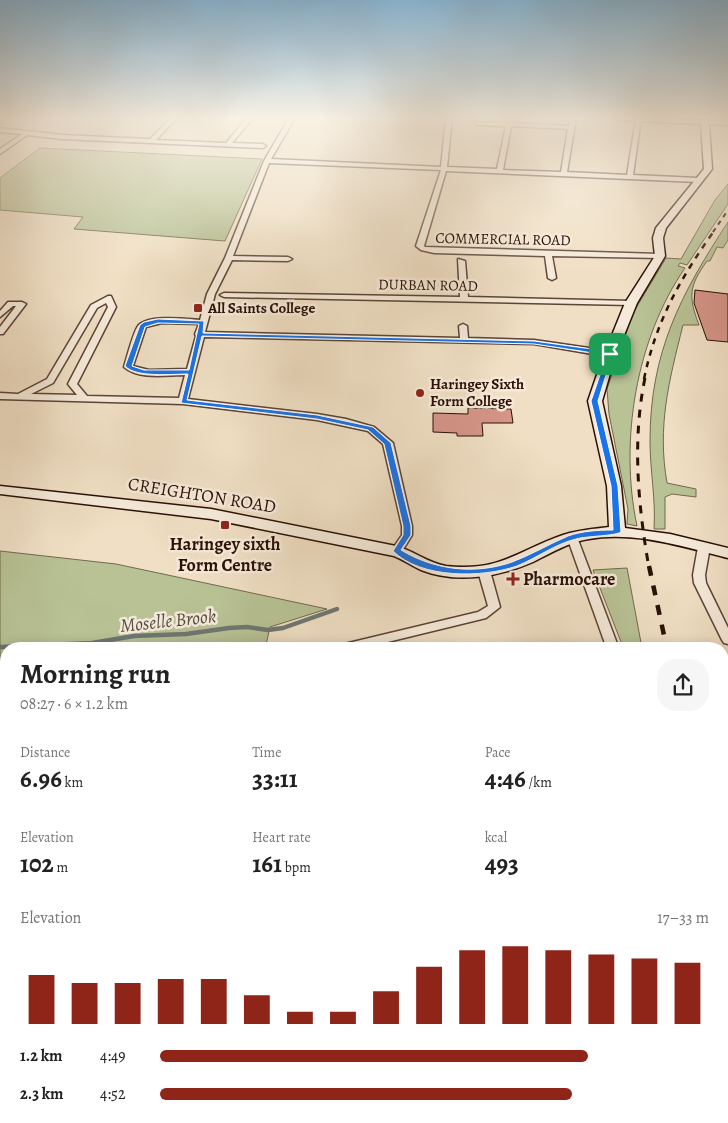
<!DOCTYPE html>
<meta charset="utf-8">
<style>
body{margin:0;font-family:Alegreya,serif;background:#f6f6f6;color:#222;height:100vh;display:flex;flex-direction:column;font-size:19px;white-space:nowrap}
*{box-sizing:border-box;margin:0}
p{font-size:16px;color:#767676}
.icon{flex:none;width:28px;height:28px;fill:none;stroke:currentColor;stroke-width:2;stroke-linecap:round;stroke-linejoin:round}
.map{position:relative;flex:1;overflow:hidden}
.details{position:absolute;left:0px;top:642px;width:729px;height:481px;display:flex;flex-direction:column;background:#fff;border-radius:20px 20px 0 0;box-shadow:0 2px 12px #0003}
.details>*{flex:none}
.pin{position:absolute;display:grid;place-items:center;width:42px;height:42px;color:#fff;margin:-21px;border-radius:10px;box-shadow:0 2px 8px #0006}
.round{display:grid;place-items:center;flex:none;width:52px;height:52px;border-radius:20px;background:#f6f6f6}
.summary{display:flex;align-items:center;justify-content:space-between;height:85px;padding:0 20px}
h1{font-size:28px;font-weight:700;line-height:38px}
.figures{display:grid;grid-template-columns:repeat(3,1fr);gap:8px;height:85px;padding:5px 20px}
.figures div{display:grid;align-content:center}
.figures b{font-size:25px;font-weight:700}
.figures small{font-size:14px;font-weight:400}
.figures p{font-size:14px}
.chart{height:140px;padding:10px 20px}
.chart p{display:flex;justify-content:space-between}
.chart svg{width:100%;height:90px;margin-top:5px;stroke:#8f2418;stroke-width:6}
ul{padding:0 20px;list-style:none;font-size:16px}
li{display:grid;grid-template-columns:80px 60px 1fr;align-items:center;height:38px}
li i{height:12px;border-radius:6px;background:#8f2418}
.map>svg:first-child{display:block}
</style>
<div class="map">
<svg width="728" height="1123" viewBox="0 0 728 1123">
<rect width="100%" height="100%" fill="#f0dfc4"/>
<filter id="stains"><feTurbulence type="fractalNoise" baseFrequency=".004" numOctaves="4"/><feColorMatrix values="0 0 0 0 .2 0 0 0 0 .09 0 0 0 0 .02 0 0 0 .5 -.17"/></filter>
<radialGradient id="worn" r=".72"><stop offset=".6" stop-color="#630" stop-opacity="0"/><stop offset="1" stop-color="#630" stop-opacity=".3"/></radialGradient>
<path fill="#b8c295" stroke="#72694e" d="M40,148L262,159L225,241L74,229L83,217L0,210V178Z
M728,184V204L687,265L680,263L678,266L685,268C636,339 619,441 637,526L627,524L628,509L609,414L607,389L633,313L666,258L681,259L715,200Z
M728,222V240L723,248L717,247L710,261H707C689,286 688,296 699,325H683C669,381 657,426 667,483L696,489V497L672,494L665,497V529H654C656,500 650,471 650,441C650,352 681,294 728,222Z
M0,551L116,564L327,609L270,627L265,649H6V851L0,855Z
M627,568L642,648L623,647L593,570Z
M723,735L728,756V836L722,812Z
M722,946L728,973V1035H723Z"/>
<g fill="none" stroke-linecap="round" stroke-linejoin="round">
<path stroke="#6e7772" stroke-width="4.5" d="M0,647L92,643L134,636L186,634L229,628L247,627L268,630L283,628L337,609"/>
</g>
<path fill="#d59588" stroke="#2b1006" d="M695,290L728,294V342L707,340L694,303Z
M468,408L511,409L513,423H482L483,436H457V433L433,432V413L468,414Z"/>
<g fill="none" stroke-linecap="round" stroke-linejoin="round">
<defs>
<path id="street" d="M171,118H177L156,140L226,143L247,118H253L232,143L263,144L266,146L263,148L62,139L27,135L0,154V149L22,134L0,132V128L62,135L150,139Z
M289,118H295L271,159L441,167L446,118H452L447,167L497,169L506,126L477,125L475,122L507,123L510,118L513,120L512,123L569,126L570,118H576L567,172L627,175L636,119L641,118L633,175L698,178L701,180L698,182L446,171L424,246L425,247L660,254L664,256L660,258L552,256L556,278L552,280L548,278L545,256L434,253L421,250L416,246L441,170L269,163L233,256L288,257L292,259L288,261L232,260L215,294L205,332L460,338L459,326L463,324L467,326L468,338L534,340L610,351L614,354L610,357L534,344L204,337L188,399L317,414L346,419L374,427L393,443L412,526V535L401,553L397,554L391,551L402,535V526L383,444L368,431L317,420L183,404L0,399V393L18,394L47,379L91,305L108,296H111L116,307L77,384L87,396L179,398L185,375C167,375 138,380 124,367C127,357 133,333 138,326C147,314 187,319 200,320L207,294L225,258L264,161ZM511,126L568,129L561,172L503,170ZM106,303L108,307L68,384L77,395L31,394L53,383L97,308ZM162,323L199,324L195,334L196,336L187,369L149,370L133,366L146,327Z
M458,259L465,261L468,297L631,301L635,303L631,305L224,297L220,295L224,293L460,297Z
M8,302H22L26,304L3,334H0V327L16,306H13L0,317V311Z
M572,534L577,537L619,649H607L567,537Z
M704,544L710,547L705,575L706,583L728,628V644L724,643L722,640L694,583L693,575L698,547Z
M484,567L490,571L500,607L486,618L359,649H334L340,645L478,612L488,606L478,571Z
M722,848H728V860H722Z
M722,1041H728V1059H722Z
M21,1118H39L38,1123H20Z
M217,1118H235L234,1123H216Z
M345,1118H446L448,1123H347Z"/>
<path id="secondary" d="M614,118L728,121V125L709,124L712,169L666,228L663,238L665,256L637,303L614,360L602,401L621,486L625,528L670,534L728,548V558C684,547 635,531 589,539C569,542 551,553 533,562C499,577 457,584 421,570C412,566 404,560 394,556L211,519L0,494V486L211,509L396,546C414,551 428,563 446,566C500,572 517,551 563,535C578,530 593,529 609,527L607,486L588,401L602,360L625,303L655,256L653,238L656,228L704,169L701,124L618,120Z"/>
</defs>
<use href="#street" stroke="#5c4436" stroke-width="3"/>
<use href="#secondary" stroke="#2b1006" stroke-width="3"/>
<use href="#street" fill="#f5ead9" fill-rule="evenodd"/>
<use href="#secondary" fill="#f5ead9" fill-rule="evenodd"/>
<path stroke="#2b1006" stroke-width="2" stroke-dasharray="4.5 4.5" stroke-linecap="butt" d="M713,232L728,210"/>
<path stroke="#2b1006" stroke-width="2.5" stroke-dasharray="6 6" stroke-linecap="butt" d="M644,379C656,321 680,279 714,231"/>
<path stroke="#2b1006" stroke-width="3" stroke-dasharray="8 8" stroke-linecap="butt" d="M645,378C632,440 638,505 649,568"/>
<path stroke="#2b1006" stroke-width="4.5" stroke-dasharray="10 10" stroke-linecap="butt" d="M649,566L667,649"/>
<path stroke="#2b1006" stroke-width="5.5" stroke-dasharray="13 13" stroke-linecap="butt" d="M722,863L728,888
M722,907L728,933"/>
</g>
<linearGradient id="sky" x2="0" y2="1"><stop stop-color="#89b7d6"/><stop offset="0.43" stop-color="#f8f1e4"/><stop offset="1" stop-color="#f8f1e4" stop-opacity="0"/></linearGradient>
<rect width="728" height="275" fill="url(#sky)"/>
<path fill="#1a73e8" stroke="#fff" fill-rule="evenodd" d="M158,319L204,321L203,333L534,341L613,352L598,401L618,486L621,532C616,536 586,536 576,539C555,544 537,558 517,566C482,578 421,579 393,551L403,535V526L384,444L368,430L317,419L181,403L188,374C172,374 136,378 125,366L140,325L144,322ZM158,323L199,324L189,370H144L132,366L145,327ZM202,336L534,344L607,355L591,401L611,486L613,530C598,530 582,531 568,536C549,544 531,555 512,562C475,575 434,570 401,550L411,535V526L391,443L373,427L317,415L187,400Z"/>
<g fill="#8f2418" stroke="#f5ead9" stroke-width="2">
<rect x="193" y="303" width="10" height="10" rx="2.5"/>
<circle cx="420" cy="393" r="5"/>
<rect x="220" y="520" width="10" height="10" rx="2.5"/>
<path d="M510.5 571.5h5v5h5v5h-5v5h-5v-5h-5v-5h5z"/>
</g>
<g text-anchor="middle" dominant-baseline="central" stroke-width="5" stroke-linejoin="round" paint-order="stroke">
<g font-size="15" fill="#2b1006" stroke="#f5ead9">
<text transform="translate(503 239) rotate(1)">COMMERCIAL ROAD</text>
<text transform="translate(428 285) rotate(1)">DURBAN ROAD</text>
</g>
<g font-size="15" font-weight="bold" fill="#2b1006" stroke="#f5ead9" text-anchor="start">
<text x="208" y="308">All Saints College</text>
<text x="430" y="384">Haringey Sixth<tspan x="430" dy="17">Form College</tspan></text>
</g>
<g font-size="18" fill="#2b1006" stroke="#f5ead9">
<text transform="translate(202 495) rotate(9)">CREIGHTON ROAD</text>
</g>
<g font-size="18" font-weight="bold" fill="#2b1006" stroke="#f5ead9">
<text x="225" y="544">Haringey sixth<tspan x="225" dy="21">Form Centre</tspan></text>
<text x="523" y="579" text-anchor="start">Pharmocare</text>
</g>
<g font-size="19" font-style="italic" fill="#524c45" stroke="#f5ead9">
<text transform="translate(168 621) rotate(-6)">Moselle Brook</text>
</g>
</g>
<rect width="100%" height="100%" filter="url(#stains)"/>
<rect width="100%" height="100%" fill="url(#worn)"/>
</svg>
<div class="pin" style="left:610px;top:354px;background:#1e9e55"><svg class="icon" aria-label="arrive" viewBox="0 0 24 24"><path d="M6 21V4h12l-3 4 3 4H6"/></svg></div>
<section class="details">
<div class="summary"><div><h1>Morning run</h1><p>08:27 · 6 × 1.2 km</p></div><a class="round"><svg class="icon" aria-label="share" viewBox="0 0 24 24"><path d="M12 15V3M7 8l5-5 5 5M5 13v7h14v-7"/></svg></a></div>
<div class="figures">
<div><p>Distance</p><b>6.96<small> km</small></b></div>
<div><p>Time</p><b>33:11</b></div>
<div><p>Pace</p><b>4:46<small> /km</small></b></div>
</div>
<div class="figures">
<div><p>Elevation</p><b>102<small> m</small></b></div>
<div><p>Heart rate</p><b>161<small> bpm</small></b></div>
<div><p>kcal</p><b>493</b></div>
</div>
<div class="chart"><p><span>Elevation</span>17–33 m</p>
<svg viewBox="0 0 160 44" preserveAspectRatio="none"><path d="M5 44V20M15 44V24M25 44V24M35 44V22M45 44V22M55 44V30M65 44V38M75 44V38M85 44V28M95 44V16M105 44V8M115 44V6M125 44V8M135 44V10M145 44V12M155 44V14"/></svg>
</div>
<ul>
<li><b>1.2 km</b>4:49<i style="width:78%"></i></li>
<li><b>2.3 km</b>4:52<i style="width:75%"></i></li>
</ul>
</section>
</div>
